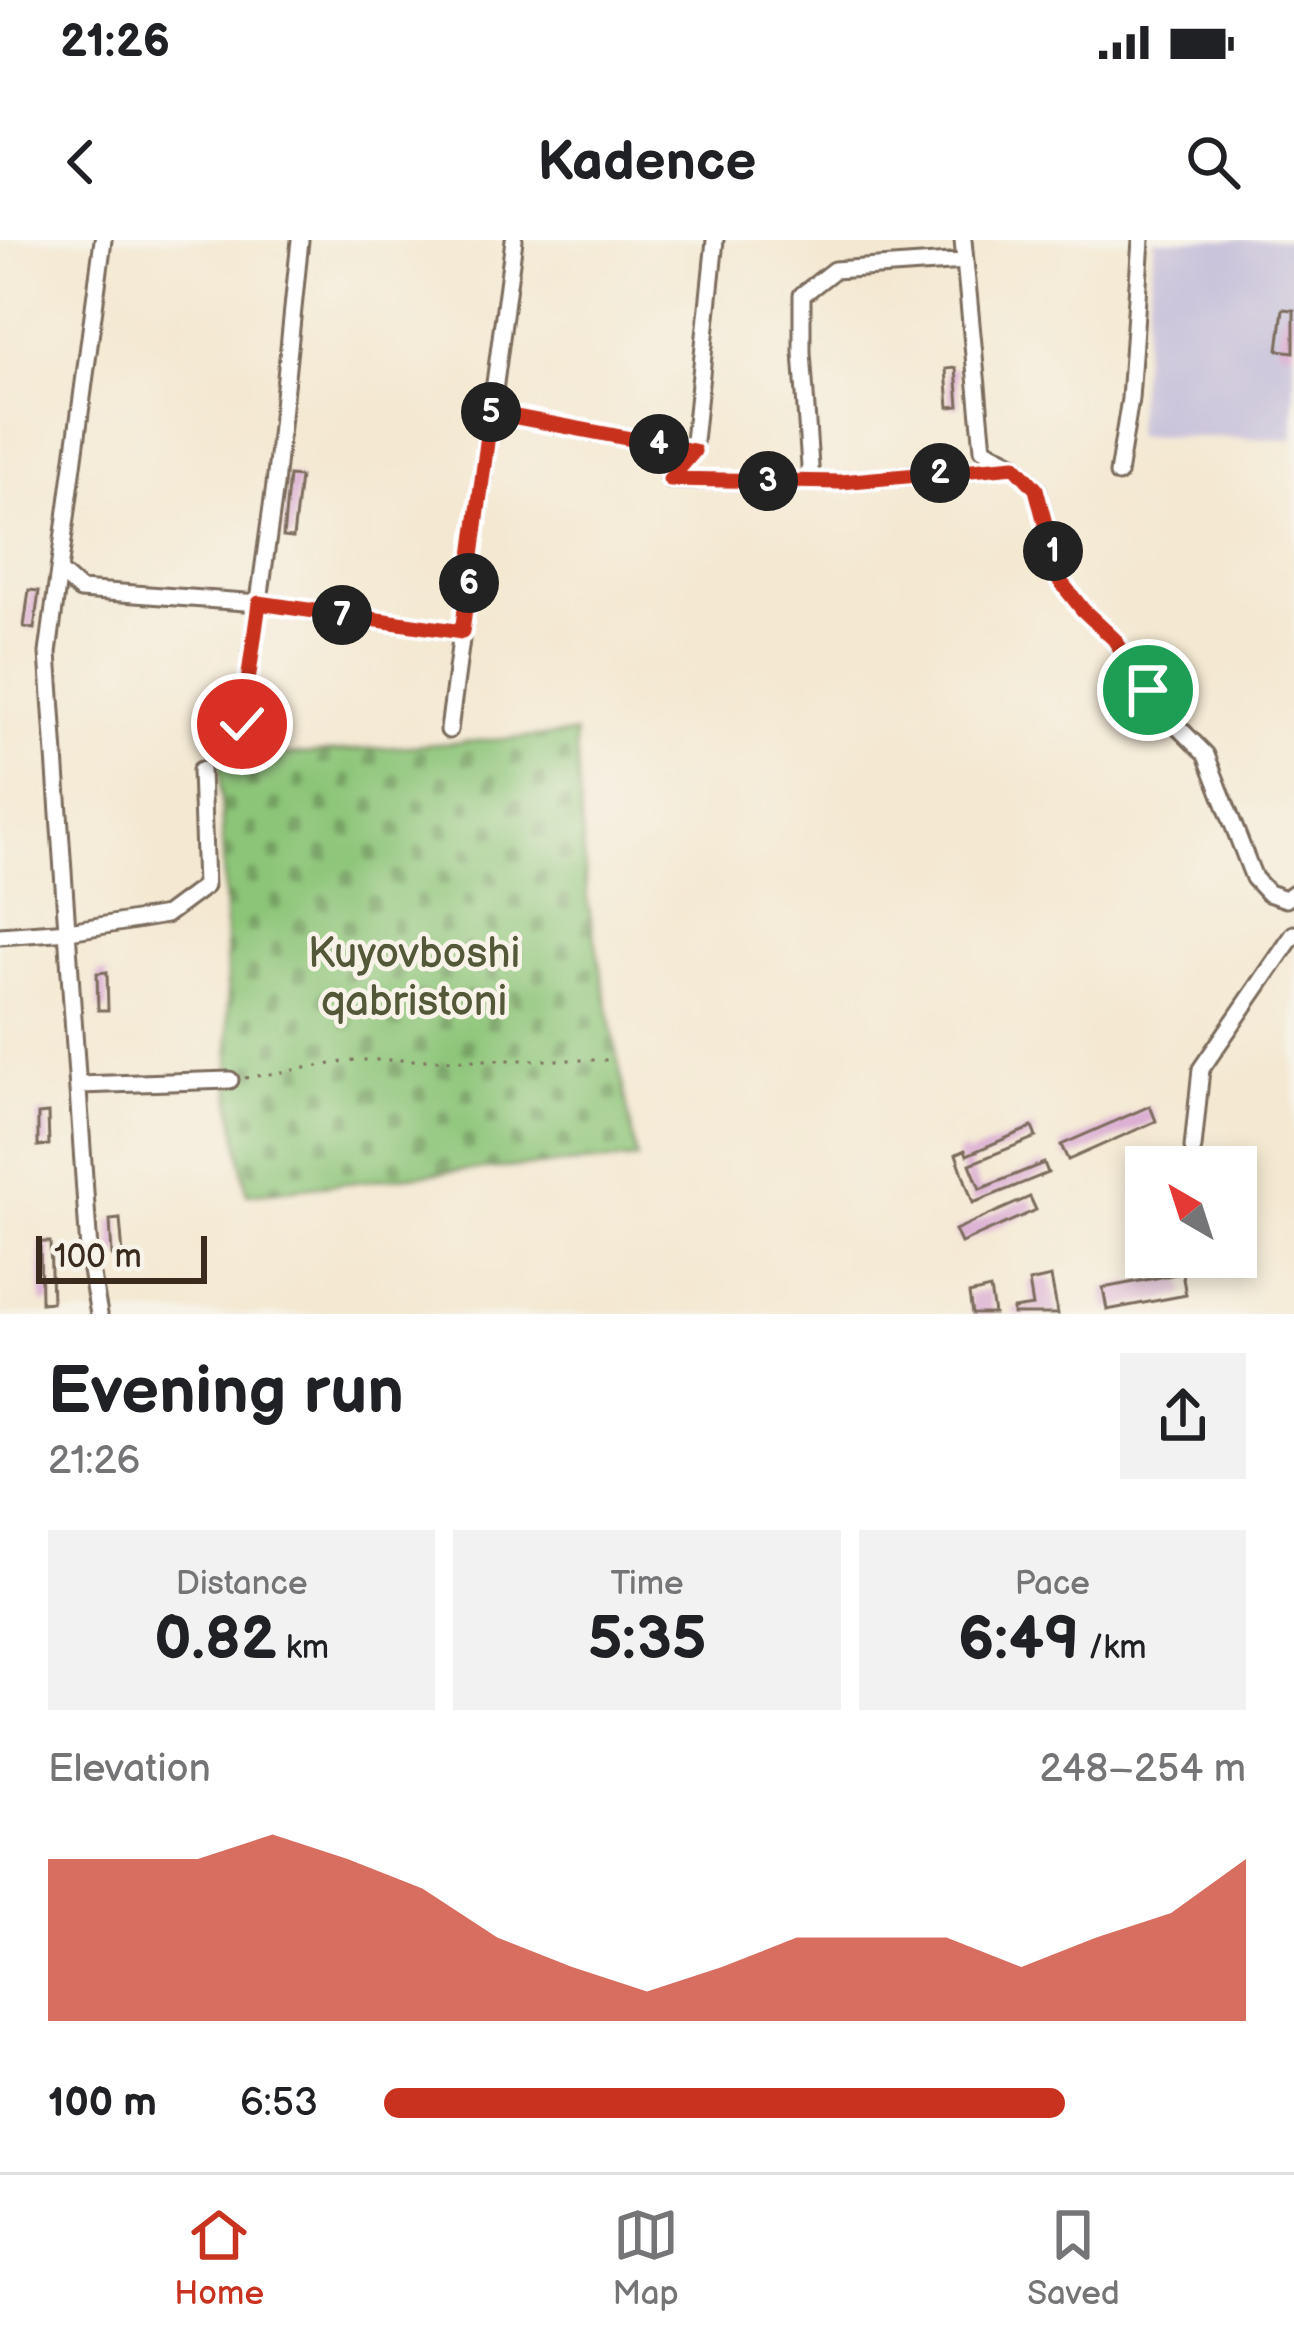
<!DOCTYPE html>
<meta charset="utf-8">
<style>
body{margin:0;font-family:"Balsamiq Sans",sans-serif;background:#f2f2f2;color:#202124;height:100vh;display:flex;flex-direction:column;font-size:45px;white-space:nowrap}
*{box-sizing:border-box;margin:0}
p{font-size:39px;color:#757577}
.icon{flex:none;width:66px;height:66px;fill:none;stroke:currentColor;stroke-width:2;stroke-linecap:round;stroke-linejoin:round}
.map{position:relative;height:1074px;overflow:hidden}
.sheet{display:flex;flex-direction:column;background:#fff;flex:1}
.sheet>*{flex:none}
.needle{width:78px;rotate:321deg}
.controls{position:absolute;left:1125px;top:906px;display:grid;gap:24px}
.controls a{display:grid;place-items:center;width:132px;height:132px;border-radius:0px;background:#fff;box-shadow:0 6px 18px #0003;font-size:60px}
.scale{position:absolute;left:36px;bottom:30px;width:171px;box-sizing:border-box;padding-left:12px;border:6px solid #3b2a1e;border-top:0;font-size:33px;line-height:42px;white-space:nowrap;color:#3b2a1e;-webkit-text-stroke:9px #f7f3e8;paint-order:stroke}
.pin{position:absolute;display:grid;place-items:center;width:102px;height:102px;color:#fff;margin:-51px;border:6px solid #fff;border-radius:50%;box-shadow:0 3px 12px #0007}
.km{position:absolute;width:60px;height:60px;margin:-30px;border-radius:50%;background:#222;color:#fff;font-size:33px;line-height:60px;text-align:center}
.round{display:grid;place-items:center;flex:none;width:126px;height:126px;border-radius:0px;background:#f2f2f2}
.head{display:flex;align-items:center;justify-content:space-between;height:204px;padding:0 48px}
h1{font-size:66px;font-weight:700;line-height:90px}
.metrics{display:grid;grid-template-columns:repeat(3,1fr);gap:18px;height:204px;padding:12px 48px}
.metrics div{display:grid;align-content:center;border-radius:0px;background:#f2f2f2;text-align:center}
.metrics b{font-size:60px;font-weight:700}
.metrics small{font-size:33px;font-weight:400}
.metrics p{font-size:33px}
.chart{height:336px;padding:24px 48px}
.chart p{display:flex;justify-content:space-between}
.chart svg{width:100%;height:216px;margin-top:12px;fill:#c8321e;opacity:.7}
ul{padding:0 48px;list-style:none;font-size:39px}
li{display:grid;grid-template-columns:192px 144px 1fr;align-items:center;height:90px}
li i{height:30px;border-radius:15px;background:#c8321e}
.status{display:flex;justify-content:space-between;align-items:center;height:84px;padding:0 60px;background:#fff;direction:ltr}
.status svg{height:33px;fill:currentColor}
header{display:flex;justify-content:space-between;align-items:center;height:156px;padding:0 48px;background:#fff;font-size:54px;font-weight:700}
.menu{display:flex;justify-content:space-around;align-items:center;height:168px;border-top:3px solid #e0e0e0;background:#fff;font-size:33px;color:#757577}
.menu a{display:grid;justify-items:center;gap:6px}
.menu .on{color:#c8321e}
.map>svg:first-child{display:block}
</style>
<div class="status"><b>21:26</b><svg viewBox="0 0 49 12"><path d="M0 12V9h3v3zM5 12V6h3v6zM10 12V3h3v9zM15 12V0h3v12zM26 1h20v11H26zM47 4h2v5h-2z"/></svg></div>
<header><svg class="icon" aria-label="back" viewBox="0 0 24 24"><path d="M15 5l-7 7 7 7"/></svg>Kadence<svg class="icon" aria-label="search" viewBox="0 0 24 24"><circle cx="10" cy="10" r="6"/><path d="M15 15l6 6"/></svg></header>
<div class="map">
<svg width="1294" height="1074" viewBox="0 0 1294 1074">
<defs>
<pattern id="cemetery-stones" width="16" height="16" patternUnits="userSpaceOnUse" patternTransform="scale(3)"><rect width="16" height="16" fill="#8cc578"/><path d="M2 7V4a2 2 0 0 1 4 0v3zM10 15v-3a2 2 0 0 1 4 0v3z" fill="#74a062"/></pattern>
</defs>
<rect width="100%" height="100%" fill="#f7f3e8"/>
<filter id="ink" filterUnits="userSpaceOnUse"><feTurbulence type="fractalNoise" baseFrequency=".00833" numOctaves="2"/><feDisplacementMap in="SourceGraphic" scale="24" xChannelSelector="R" yChannelSelector="G"/><feConvolveMatrix kernelMatrix="1 2 1 2 8 2 1 2 1" color-interpolation-filters="sRGB"/></filter>
<filter id="wash" filterUnits="userSpaceOnUse"><feTurbulence type="fractalNoise" baseFrequency=".004" numOctaves="4" result="noise"/><feDisplacementMap in="SourceGraphic" scale="48" xChannelSelector="R" yChannelSelector="G"/><feGaussianBlur stdDeviation="2.7" result="paint"/><feColorMatrix in="noise" values="0 0 0 0 0 0 0 0 0 0 0 0 0 0 0 0 0 1.4 0 .05"/><feComposite in="paint" operator="in"/></filter>
<g filter="url(#wash)">
<rect width="100%" height="100%" fill="#f4e8d2"/>
<path fill="#c6c0da" d="M1155,0H1294V199L1134,196Z"/>
<path fill="url(#cemetery-stones)" stroke="#64784b" stroke-width="3" d="M575,494L587,658L637,919L454,931L247,954L231,859L220,520Z"/>
<g id="blocks">
<path fill="#d9a8d1" d="M1283,69L1294,70V112L1278,110Z
M956,128L959,166L949,167L946,129Z
M289,236L300,237L293,298L283,297Z
M29,350L39,351L34,389L24,387Z
M107,732L108,770H98L97,733Z
M1150,866L1156,881L1068,920L1061,905Z
M48,873L49,905L38,906V874Z
M1032,887L1036,897L970,924L980,949L1044,923L1048,933L973,963L956,914L965,910L967,915Z
M1030,957L1036,970L961,1003L955,990Z
M120,979L123,1015L112,1016L110,980Z
M40,1002H50L52,1062L41,1063Z
M1182,1033L1186,1055L1107,1070L1103,1048Z
M1051,1037L1058,1074H1013V1069L1033,1066L1029,1042Z
M990,1049L994,1074H972L969,1054Z"/>
</g>
</g>
<g filter="url(#ink)">
<use href="#blocks" fill-opacity="0" stroke="#7c6c5d" stroke-width="3"/>
<g fill="none" stroke-linecap="round" stroke-linejoin="round">
<defs>
<path id="minor" d="M963,0L983,209L1015,225L1037,249L1060,341L1083,370L1114,399L1176,485L1206,515L1254,638L1268,653L1286,659L1294,653
M491,172L693,211
M1118,234L1130,159L1141,0
M670,240L841,242L1014,226
M670,240L693,211L715,0
M811,241L802,112V55L834,30L965,21
M60,332L80,350L259,363L462,392
M242,484L275,245L300,0
M449,490L514,0
M0,696L69,691L166,675L205,646L201,530
M79,845L230,840
M1193,908L1201,829L1294,694
M99,1074L90,1025L48,413L103,0"/>
</defs>
<use href="#minor" stroke="#7c6c5d" stroke-width="21"/>
<path stroke="#7c6c5d" stroke-width="3" stroke-dasharray="3 9" stroke-linecap="butt" d="M245,838L355,820H614"/>
<use href="#minor" stroke="#fff" stroke-width="15"/>
</g>
</g>
<g fill="none" stroke-linecap="round" stroke-linejoin="round" filter="url(#ink)">
<defs>
<path id="route" d="M242,484L259,363L462,392L491,172L694,211L670,239L841,242L1015,226L1036,249L1060,341L1083,370L1114,399L1148,450"/>
</defs>
<use href="#route" stroke="#fff" stroke-width="24"/>
<use href="#route" stroke="#c8321e" stroke-width="15"/>
</g>
<g text-anchor="middle" dominant-baseline="central" stroke-width="9" stroke-linejoin="round" paint-order="stroke">
<g font-size="42" fill="#535839" stroke="#f7f3e8">
<text x="414" y="714">Kuyovboshi<tspan x="414" dy="48">qabristoni</tspan></text>
</g>
</g>
</svg>
<div class="controls">
<a><svg class="needle" viewBox="-14 -14 28 28"><path d="M0-13l5 13h-10z" fill="#e53935"/><path d="M0 13l5-13h-10z" fill="#757577"/></svg></a>
</div>
<div class="scale">100 m</div>
<div class="pin" style="left:1148px;top:450px;background:#1e9e55"><svg class="icon" aria-label="arrive" viewBox="0 0 24 24"><path d="M6 21V4h12l-3 4 3 4H6"/></svg></div>
<div class="pin" style="left:242px;top:484px;background:#d93025"><svg class="icon" aria-label="check" viewBox="0 0 24 24"><path d="M5 12l5 5 9-10"/></svg></div>
<b class="km" style="left:1053px;top:311px">1</b>
<b class="km" style="left:940px;top:233px">2</b>
<b class="km" style="left:768px;top:241px">3</b>
<b class="km" style="left:659px;top:204px">4</b>
<b class="km" style="left:491px;top:172px">5</b>
<b class="km" style="left:469px;top:343px">6</b>
<b class="km" style="left:342px;top:375px">7</b>
</div>
<section class="sheet">
<div class="head"><div><h1>Evening run</h1><p>21:26</p></div><a class="round"><svg class="icon" aria-label="share" viewBox="0 0 24 24"><path d="M12 15V3M7 8l5-5 5 5M5 13v7h14v-7"/></svg></a></div>
<div class="metrics">
<div><p>Distance</p><b>0.82<small> km</small></b></div>
<div><p>Time</p><b>5:35</b></div>
<div><p>Pace</p><b>6:49<small> /km</small></b></div>
</div>
<div class="chart"><p><span>Elevation</span>248–254 m</p>
<svg viewBox="0 0 160 44" preserveAspectRatio="none"><path d="M0 44V11L10 11L20 11L30 6L40 11L50 17L60 27L70 33L80 38L90 33L100 27L110 27L120 27L130 33L140 27L150 22L160 11V44z"/></svg>
</div>
<ul>
<li><b>100 m</b>6:53<i style="width:79%"></i></li>
</ul>
</section>
<nav class="menu">
<a class="on"><svg class="icon" aria-label="home" viewBox="0 0 24 24"><path d="M3 11l9-7 9 7M6 9v11h12V9"/></svg>Home</a>
<a><svg class="icon" aria-label="map" viewBox="0 0 24 24"><path d="M3 6l6-2 6 2 6-2v14l-6 2-6-2-6 2zM9 4v14M15 6v14"/></svg>Map</a>
<a><svg class="icon" aria-label="saved" viewBox="0 0 24 24"><path d="M7 4h10v16l-5-4-5 4z"/></svg>Saved</a>
</nav>
